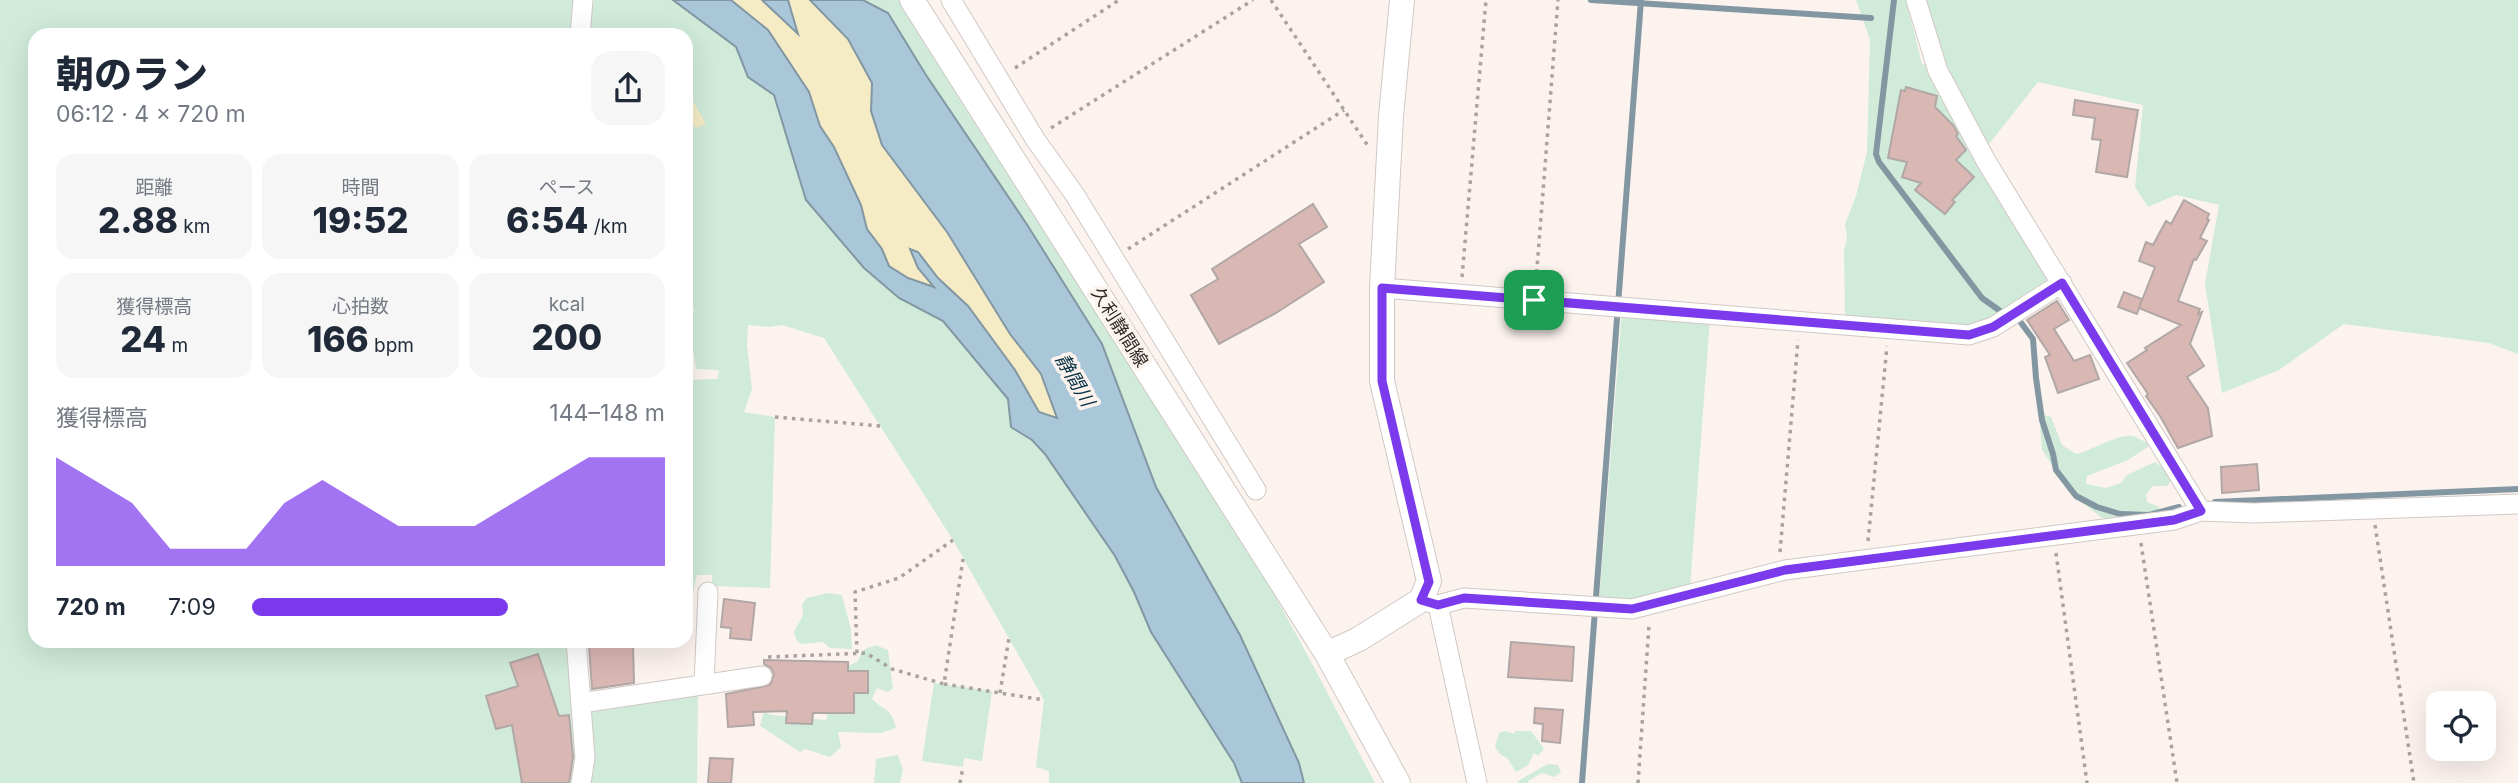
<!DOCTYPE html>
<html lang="ja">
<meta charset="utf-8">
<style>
body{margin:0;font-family:Inter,"Noto Sans JP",sans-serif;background:#f6f6f7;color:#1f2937;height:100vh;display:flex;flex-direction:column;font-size:26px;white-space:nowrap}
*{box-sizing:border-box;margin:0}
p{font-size:23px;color:#747a83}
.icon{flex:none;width:38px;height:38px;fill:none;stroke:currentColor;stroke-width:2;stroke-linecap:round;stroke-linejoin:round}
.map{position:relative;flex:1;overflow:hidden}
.sheet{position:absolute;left:28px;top:28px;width:665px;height:620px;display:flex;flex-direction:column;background:#fff;border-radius:21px;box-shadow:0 7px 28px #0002}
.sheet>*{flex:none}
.controls{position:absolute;left:2426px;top:691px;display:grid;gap:14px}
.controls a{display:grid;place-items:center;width:70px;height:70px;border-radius:14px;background:#fff;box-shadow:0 7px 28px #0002;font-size:35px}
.pin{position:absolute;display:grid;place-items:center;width:60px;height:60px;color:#fff;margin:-30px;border-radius:14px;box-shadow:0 4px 10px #0006}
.round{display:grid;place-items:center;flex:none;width:74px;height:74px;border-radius:21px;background:#f6f6f7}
.headline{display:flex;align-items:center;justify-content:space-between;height:119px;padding:0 28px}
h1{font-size:38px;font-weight:800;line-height:52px}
.stats{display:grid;grid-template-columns:repeat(3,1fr);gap:10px;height:119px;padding:7px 28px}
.stats div{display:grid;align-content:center;border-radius:18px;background:#f6f6f7;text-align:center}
.stats b{font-size:35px;font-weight:800}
.stats small{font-size:19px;font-weight:400}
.stats p{font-size:19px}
.chart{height:196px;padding:14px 28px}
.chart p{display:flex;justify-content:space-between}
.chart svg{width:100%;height:126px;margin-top:7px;fill:#7c3aed;opacity:.7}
ul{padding:0 28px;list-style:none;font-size:23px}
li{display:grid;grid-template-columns:112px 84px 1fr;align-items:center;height:52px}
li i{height:18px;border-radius:9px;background:#7c3aed}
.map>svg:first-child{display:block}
</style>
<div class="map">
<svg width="2518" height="783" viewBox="0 0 2518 783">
<rect width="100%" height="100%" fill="#fcf3ef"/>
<path fill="#d0ebda" d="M0,0H578L574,35H35V640L572,641L577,783H0Z
M594,0H673L736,47L748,77L774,95L780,118L900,298L943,320L1008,399L1011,427L1032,440L1045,454L1115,556L1134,592L1151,632L1234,763L1242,783H1049V771L1036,767L1044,700L953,540L824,338L782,325L770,327L748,325L747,345L752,389L744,412L775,417L770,588L712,586V575H697L691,602L686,611V380L718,379L719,370L696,369L688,318L695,310H686V35H587Z
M863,0H904L1226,508L1301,643L1375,783H1304L1299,763L1240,635L1156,487L1102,344L926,75L888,13Z
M1856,0H1906L1922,64L1930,66L2053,280L1982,328L1845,318L1844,251L1847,238L1845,224L1856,196L1867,152L1870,40Z
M1921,0H2518V354L2489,343L2344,324L2279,370L2222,393L2205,284L2219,205L2176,195L2148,207L2135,187L2143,105L2038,82L1986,148L1934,49Z
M1622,311L1710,318L1690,588L1643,602H1599Z
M2039,414L2051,417L2062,445L2076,454C2091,451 2119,433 2132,436C2137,437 2143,441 2148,443V447L2128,460L2087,476L2086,484L2106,488L2121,483L2127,475L2155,462L2171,473L2172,480L2167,486H2153L2146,494L2147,502L2159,507V514L2105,520L2072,495L2042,450Z
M828,593L842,595L851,630L852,649L830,648L823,642L801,644L797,641L794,632L803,615L802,604L807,598Z
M876,645L888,650L893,688L888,692L877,688L872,699C884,712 891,706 896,728L880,733L838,732L841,747L830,757L805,749L800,752L760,726L764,712L772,715L825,720L828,717L823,708L845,667L857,662L863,650Z
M934,683L992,691L982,761L964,758L963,767L922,761Z
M698,685L697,783H584V703Z
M1505,731L1515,734V731H1531L1544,749L1538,756L1534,753L1528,765L1516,772L1508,759L1500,754L1495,747L1499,733Z
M898,755L903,770L900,783H874L876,759Z
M1548,764L1558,765L1561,772L1554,777L1542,773L1528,781L1529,783H1518V781Z"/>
<path fill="#f5ecc6" d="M731,0H762L798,34L797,26L788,0H810L848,39L872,83L871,111L919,193L980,282L1010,334L1041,374L1058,418L1039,412L1015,370L968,306L938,278L918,252V268L935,287L908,278L889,266L882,249L867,229L861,205L834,147L820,126L809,92L768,30Z
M686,89L706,124L697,128L686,122Z"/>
<path fill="#a9c7d8" stroke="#8397a3" stroke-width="2" d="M673,0H731L768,30L809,92L820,126L834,147L861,205L867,229L882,249L889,266L908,278L934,287L918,268L910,249L918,252L938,278L968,306L1015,370L1039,412L1057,418L1041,374L1010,334L947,232L882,145L871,111L872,83L848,39L810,0H863L888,13L926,75L1026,223L1102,344L1156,487L1240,635L1299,763L1304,783H1242L1234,763L1151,632L1134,592L1115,556L1045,454L1032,440L1011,427L1008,399L943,321L899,298L864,268L806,200L774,95L748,77L736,47Z
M762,0H788L798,34Z"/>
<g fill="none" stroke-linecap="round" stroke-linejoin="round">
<path stroke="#8397a3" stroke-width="6" d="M1591,0L1871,18
M1894,0L1876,154L1879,162L1982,298L2003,313
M2019,320L2033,339L2036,378L2042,420L2053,454L2056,470L2076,496L2097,507L2120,514L2149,515L2179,507
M2215,502L2518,489
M1582,783L1641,0"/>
</g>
<path fill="#d9b7b3" stroke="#b1a7a6" stroke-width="2" d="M1906,87L1937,96L1935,107L1953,125L1958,134L1956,136L1966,150L1956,160L1974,177L1952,200L1955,202L1945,214L1915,190L1921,183L1902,177L1907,162L1888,158L1901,90L1905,91Z
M2075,100L2138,110L2127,177L2096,172L2101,140L2092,139L2095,118L2073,115Z
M2184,200L2209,214L2207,219L2209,220L2200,238L2207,241L2196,260L2194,259L2178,301L2200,309L2198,314L2202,312L2190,344L2204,366L2187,377L2208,408L2212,436L2178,448L2160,416L2146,396L2148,394L2127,363L2147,350L2145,348L2181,325L2139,308L2137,314L2118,307L2124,292L2142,299L2139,308L2155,267L2139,261L2146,242L2153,245L2166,221L2171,224Z
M1313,204L1327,227L1299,244L1324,282L1276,313L1219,344L1191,295L1218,279L1212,269Z
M2057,301L2069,320L2054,329L2074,361L2090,355L2099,379L2058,393L2045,357L2050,355L2027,320Z
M2257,464L2259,490L2222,493L2221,467Z
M724,599L755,603L751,640L730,638L731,628L721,627Z
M1511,642L1574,647L1572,681L1508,677Z
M633,645L634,683L592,689L589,646Z
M538,654L559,716L569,715L573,757L569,783H522L512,725L496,729L486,696L518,686L510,663Z
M764,660L848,662V671H868V693H854V713H813L812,724L786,723L787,711L753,712L754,725L728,727L726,694L770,685L774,674L771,668L764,664Z
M1535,708L1563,710L1560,743L1542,741L1543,724L1534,723Z
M710,758L733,759L731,783H708Z"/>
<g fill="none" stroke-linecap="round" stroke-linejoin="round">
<defs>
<path id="minor" d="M951,0L1035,139L1075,195L1256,490
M1916,0L1938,71L1986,161L2201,511
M580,35L583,0
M1382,288L1969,335L1993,327L2062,283
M1421,600L1438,605L1464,598L1632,609L1785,570L2174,520L2201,511L2254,513L2518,504
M1438,605L1477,783
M576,640L585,758L581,783
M704,684L708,592
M581,703L762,676"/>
<path id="major" d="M912,0L1327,654L1398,783
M1327,654L1359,639L1421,600L1429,581L1382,381V288L1391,116L1402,0"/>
</defs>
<use href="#minor" stroke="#d1c8c4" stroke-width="21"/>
<use href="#major" stroke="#d1c8c4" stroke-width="26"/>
<path stroke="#a9a29f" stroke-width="3.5" stroke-dasharray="3.5 5" stroke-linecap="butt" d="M1271,0L1368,146
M1015,68L1119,0
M1051,128L1253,0
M1128,249L1344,110
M1462,277L1486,0
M1536,281L1558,0
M775,417L880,426
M2375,525L2414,783
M1868,541L1887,346
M2141,543L2177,783
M1780,552L1798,340
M2056,553L2087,783
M857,653L855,592L899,578L953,540
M768,657L866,653L892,669L944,684L963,559
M944,684L1044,700
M1000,693L1009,638
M960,783L963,767
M1638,783L1649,625"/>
<use href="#minor" stroke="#fff" stroke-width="19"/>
<use href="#major" stroke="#fff" stroke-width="24"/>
</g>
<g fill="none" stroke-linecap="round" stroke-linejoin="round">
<defs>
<path id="route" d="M2062,283L2201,511L2174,520L1785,570L1632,609L1464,598L1438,605L1421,600L1429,582L1382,381V288L1969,335L1993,327Z"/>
</defs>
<use href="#route" stroke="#fff" stroke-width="14"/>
<use href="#route" stroke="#7c3aed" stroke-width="9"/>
</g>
<g text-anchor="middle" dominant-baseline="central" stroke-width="7" stroke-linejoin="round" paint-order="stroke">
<g font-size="18" fill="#2b2826" stroke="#fcf3ef">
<text transform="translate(1120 327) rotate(58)">久利静間線</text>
</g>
<g font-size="19" font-style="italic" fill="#073144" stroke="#fcf3ef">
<text transform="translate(1075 380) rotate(60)">静間川</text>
</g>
</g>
</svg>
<div class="controls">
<a><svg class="icon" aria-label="locate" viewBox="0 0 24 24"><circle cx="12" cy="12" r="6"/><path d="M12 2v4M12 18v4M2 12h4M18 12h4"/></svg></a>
</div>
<div class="pin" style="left:1534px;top:300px;background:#1e9e55"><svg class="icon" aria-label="arrive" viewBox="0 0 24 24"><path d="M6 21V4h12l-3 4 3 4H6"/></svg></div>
<section class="sheet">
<div class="headline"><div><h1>朝のラン</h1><p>06:12 · 4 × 720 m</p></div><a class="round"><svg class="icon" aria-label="share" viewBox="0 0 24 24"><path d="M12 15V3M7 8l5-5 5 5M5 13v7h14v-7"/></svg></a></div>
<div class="stats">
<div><p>距離</p><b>2.88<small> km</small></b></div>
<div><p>時間</p><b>19:52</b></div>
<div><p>ペース</p><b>6:54<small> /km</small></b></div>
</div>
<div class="stats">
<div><p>獲得標高</p><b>24<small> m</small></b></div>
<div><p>心拍数</p><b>166<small> bpm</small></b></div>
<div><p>kcal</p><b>200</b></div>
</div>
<div class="chart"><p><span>獲得標高</span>144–148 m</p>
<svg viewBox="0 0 160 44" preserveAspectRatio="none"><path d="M0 44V6L10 14L20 22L30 38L40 38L50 38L60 22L70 14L80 22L90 30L100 30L110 30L120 22L130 14L140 6L150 6L160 6V44z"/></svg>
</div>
<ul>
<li><b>720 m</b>7:09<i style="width:62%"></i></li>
</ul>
</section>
</div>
